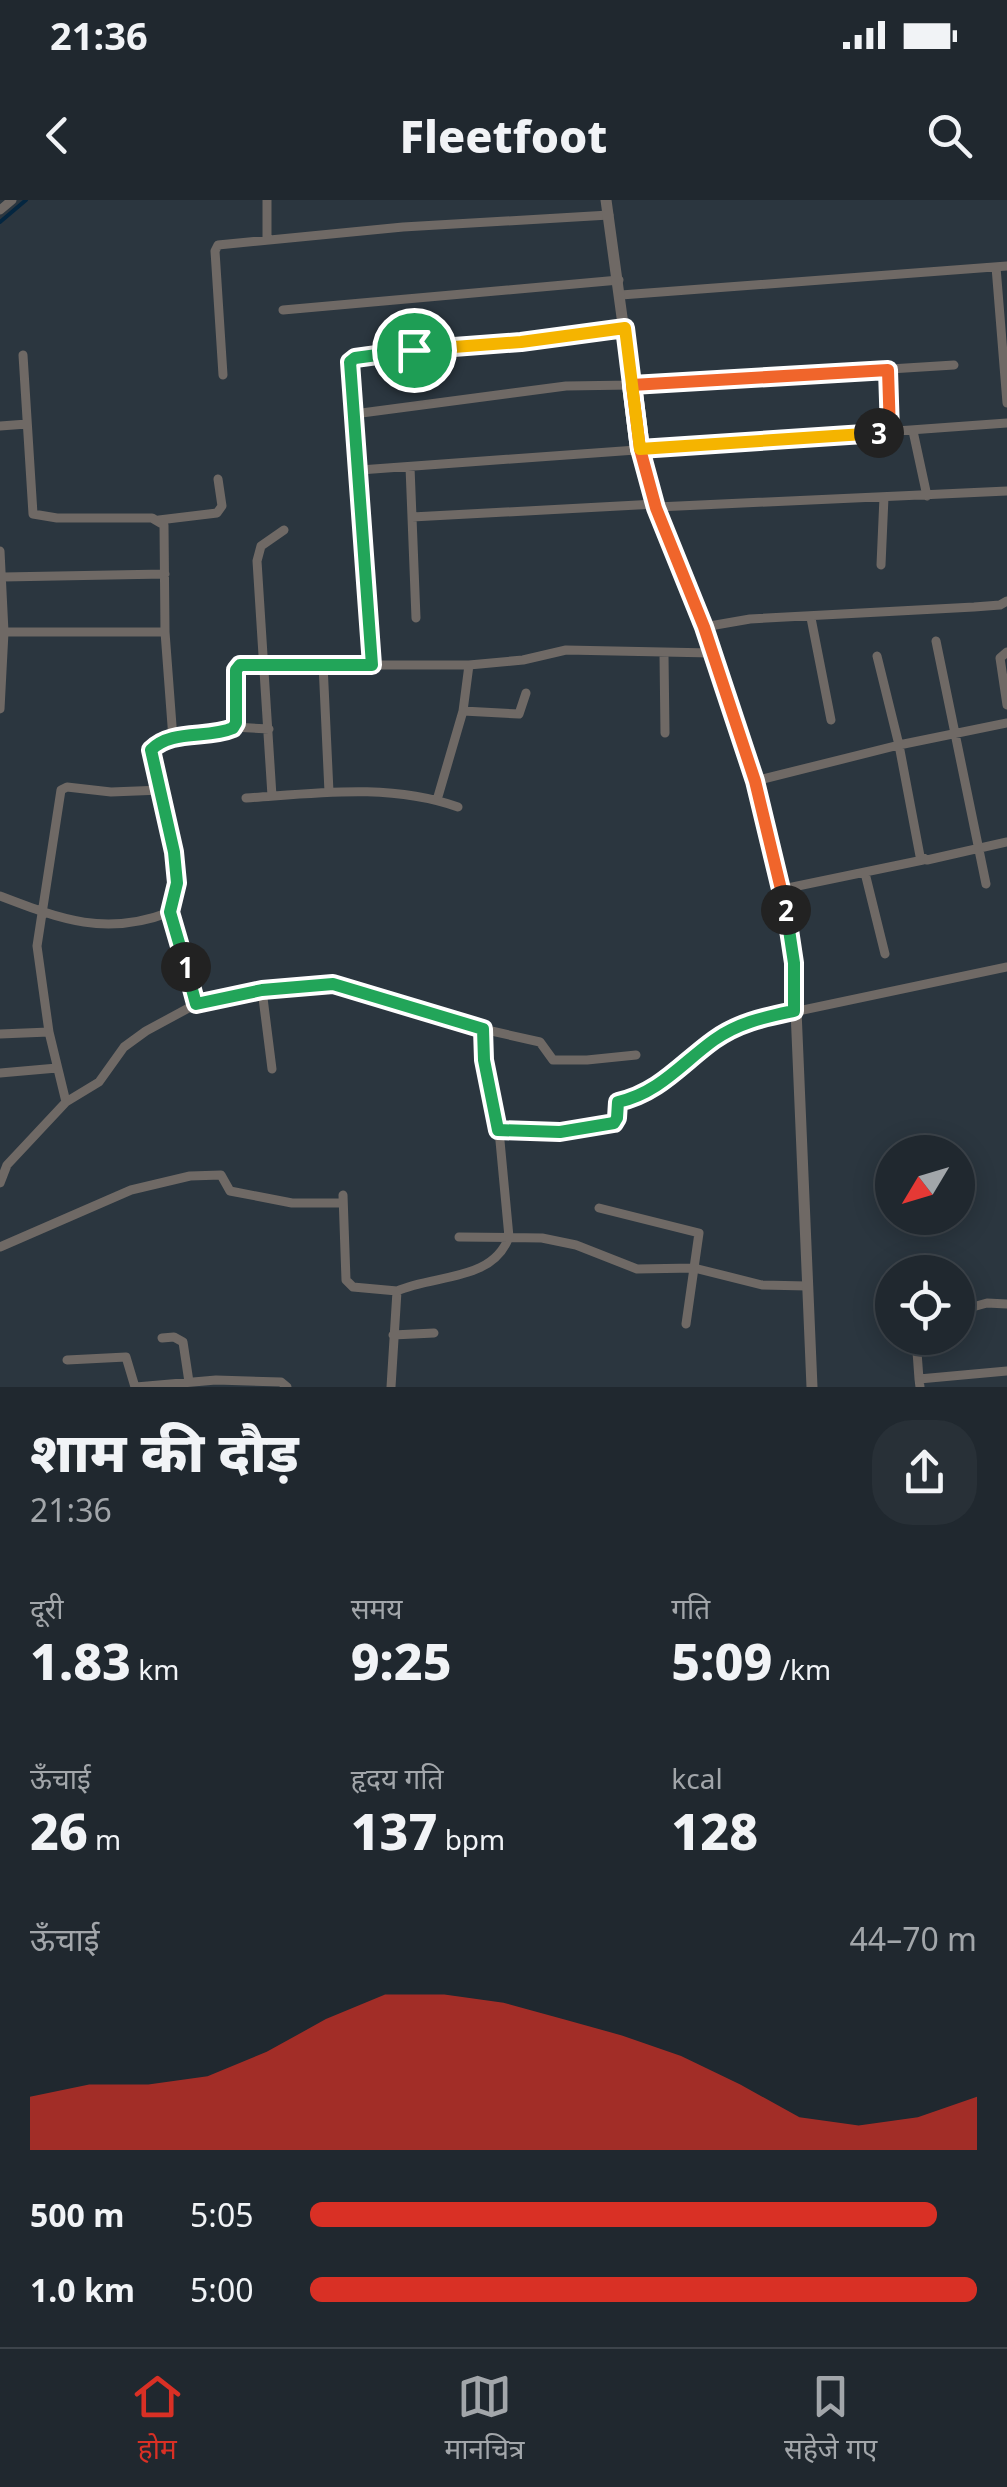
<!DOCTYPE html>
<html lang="hi">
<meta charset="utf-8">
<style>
body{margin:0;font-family:"Noto Sans","Noto Sans Devanagari",sans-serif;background:#283037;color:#f1f3f6;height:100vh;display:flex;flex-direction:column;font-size:38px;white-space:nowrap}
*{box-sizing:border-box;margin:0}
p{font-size:32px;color:#a2a6aa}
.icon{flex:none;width:55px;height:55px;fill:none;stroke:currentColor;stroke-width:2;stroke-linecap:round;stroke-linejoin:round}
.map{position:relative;height:1187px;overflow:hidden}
.sheet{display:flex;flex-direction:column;background:#20282f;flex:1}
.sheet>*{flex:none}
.needle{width:65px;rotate:232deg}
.fabs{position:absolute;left:875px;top:935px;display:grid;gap:20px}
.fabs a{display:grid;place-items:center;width:100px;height:100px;border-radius:50%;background:#20282f;box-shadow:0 5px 25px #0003,0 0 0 2px #3d444b;font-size:50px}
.pin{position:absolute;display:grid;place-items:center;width:85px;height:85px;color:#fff;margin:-42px;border:5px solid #fff;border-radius:50%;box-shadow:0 2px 10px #0007}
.km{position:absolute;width:50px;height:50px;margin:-25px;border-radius:50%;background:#222;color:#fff;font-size:28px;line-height:50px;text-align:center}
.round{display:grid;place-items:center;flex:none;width:105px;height:105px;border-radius:40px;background:#283037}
.headline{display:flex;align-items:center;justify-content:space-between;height:170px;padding:0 30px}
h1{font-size:55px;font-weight:800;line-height:75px}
.metrics{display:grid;grid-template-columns:repeat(3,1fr);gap:15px;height:170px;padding:10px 30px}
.metrics div{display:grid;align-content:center}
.metrics b{font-size:50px;font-weight:800}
.metrics small{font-size:28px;font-weight:400}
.metrics p{font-size:28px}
.chart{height:280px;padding:20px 30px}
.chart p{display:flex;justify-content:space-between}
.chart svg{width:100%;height:180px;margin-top:10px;fill:#d93025;opacity:.7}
ul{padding:0 30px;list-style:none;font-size:32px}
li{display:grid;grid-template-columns:160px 120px 1fr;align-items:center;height:75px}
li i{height:25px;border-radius:12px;background:#d93025}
.status{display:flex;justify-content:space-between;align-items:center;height:70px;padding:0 50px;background:#20282f;direction:ltr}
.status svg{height:28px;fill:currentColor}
header{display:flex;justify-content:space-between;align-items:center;height:130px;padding:0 30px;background:#20282f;font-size:45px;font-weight:800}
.tabs{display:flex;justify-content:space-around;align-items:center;height:140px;border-top:2px solid #3d444b;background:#20282f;font-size:28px;color:#a2a6aa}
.tabs a{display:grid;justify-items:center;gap:5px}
.tabs .selected{color:#d93025}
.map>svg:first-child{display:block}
</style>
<div class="status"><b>21:36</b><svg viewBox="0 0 49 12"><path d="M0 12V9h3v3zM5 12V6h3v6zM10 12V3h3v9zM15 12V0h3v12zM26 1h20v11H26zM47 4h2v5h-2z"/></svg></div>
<header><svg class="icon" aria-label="back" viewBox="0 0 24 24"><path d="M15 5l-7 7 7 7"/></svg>Fleetfoot<svg class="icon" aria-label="search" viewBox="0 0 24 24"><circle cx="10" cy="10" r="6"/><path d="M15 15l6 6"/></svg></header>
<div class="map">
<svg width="1007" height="1187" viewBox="0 0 1007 1187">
<rect width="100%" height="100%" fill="#2b363f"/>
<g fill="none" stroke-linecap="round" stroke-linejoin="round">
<path stroke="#042640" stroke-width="4" d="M0,22L26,0"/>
<path stroke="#6f6965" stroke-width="9" d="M267,0V38
M0,10L12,0
M996,67L1007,203
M621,95L1007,66
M283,110L619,80
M23,155L33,314L57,318H152L164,325L165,432L173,539
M888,169L891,232
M223,175L215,51L218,45L403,27L609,15
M354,214L566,186L632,185L954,165
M0,226L27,224
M913,231L927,296
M410,267L416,418
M360,270L1007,223
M657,307L1007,291
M412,317L656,304
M159,320L217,313L222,306L218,279
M0,351L4,432L0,509
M881,365L884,297
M3,377L165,374
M811,418L831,520
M704,427L750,419L974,407L1000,405L1007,401
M4,432H165
M936,441L986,684
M1007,452L1000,458L1007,505
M664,455L665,533
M877,456L899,545L920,656L927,660L1007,642
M323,464L329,592
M372,465L352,159L414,150L521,142L625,128
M463,511L519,514L526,493
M233,527L269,529
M755,581L899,545L1007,523
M272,596L257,361L261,346L284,330
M246,598C318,593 390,583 458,607
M437,600L463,511L469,465
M865,673L885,754
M783,689L923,660
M0,696C60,719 106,737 170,712C194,671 157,593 151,550C171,529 208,539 233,527L236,470L240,465H469L523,460L566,450L712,453
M170,712L196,804
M262,790L272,869
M0,834L49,832
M0,873L57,868
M66,902L99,882L124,847L146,831L196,804L262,790L333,785L478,828L540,842L553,860H587L636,855
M498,930L560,932L613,923L617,918L618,901L634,899L650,891L715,840L751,821L1007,767
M0,983L7,965L66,902L49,832L37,746L61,590L67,587L111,592L162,590
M343,995L346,1080L353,1087L397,1091
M599,1008L699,1033L686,1124
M459,1037L542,1038L576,1045L637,1069L694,1068L762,1085L807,1086
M0,1047L131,990L190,976L221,975L230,991L292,1003H343
M958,1111L987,1103L1007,1104
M393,1135L434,1133
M162,1138L174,1137L183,1142L189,1182
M916,1138L919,1179
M67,1160L126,1157L135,1187
M136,1187L216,1180L281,1182L287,1187
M391,1187L397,1091C435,1074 492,1082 509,1037L500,941L484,860L483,829
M920,1187L919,1179L1007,1171"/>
<path stroke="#6f6965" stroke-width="11" d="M606,0L640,249L657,307L704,427L755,581L783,689L794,763L812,1187"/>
</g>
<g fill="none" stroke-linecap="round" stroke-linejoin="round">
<defs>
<path id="split-1" d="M186,767L170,712L177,683L174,652L151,550C171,529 208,539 233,528L236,523V470L240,465H372L350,162L355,158L414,150"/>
<path id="split-2" d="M186,767L196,804L262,790L333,784L483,829L484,860L498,930L560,932L614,923L617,918L618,902C659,893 682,863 714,840C739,822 766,817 794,811V763L786,710"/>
<path id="split-3" d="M786,710L755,581L704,427L656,308L640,249L632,185L888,170L890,232L879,233"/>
<path id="split-4" d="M414,150L521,142L625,128L640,249L879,233"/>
</defs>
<use href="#split-1" stroke="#fff" stroke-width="20"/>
<use href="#split-2" stroke="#fff" stroke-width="20"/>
<use href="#split-3" stroke="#fff" stroke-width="20"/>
<use href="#split-4" stroke="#fff" stroke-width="20"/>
<use href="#split-1" stroke="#22a559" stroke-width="12"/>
<use href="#split-2" stroke="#22a559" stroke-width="12"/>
<use href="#split-3" stroke="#f0652b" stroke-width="12"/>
<use href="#split-4" stroke="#f5b400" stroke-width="12"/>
</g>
</svg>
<div class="fabs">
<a><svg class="needle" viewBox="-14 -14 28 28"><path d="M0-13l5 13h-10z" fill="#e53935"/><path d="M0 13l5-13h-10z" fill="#a2a6aa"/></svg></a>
<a><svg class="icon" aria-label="locate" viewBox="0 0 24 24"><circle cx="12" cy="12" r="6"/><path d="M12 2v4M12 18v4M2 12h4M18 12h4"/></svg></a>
</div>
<div class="pin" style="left:414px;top:150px;background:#1e9e55"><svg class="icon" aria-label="arrive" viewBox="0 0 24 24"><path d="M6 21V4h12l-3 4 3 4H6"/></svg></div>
<b class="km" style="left:186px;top:767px">1</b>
<b class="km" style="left:786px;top:710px">2</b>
<b class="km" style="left:879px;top:233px">3</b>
</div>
<section class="sheet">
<div class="headline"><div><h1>शाम की दौड़</h1><p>21:36</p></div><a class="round"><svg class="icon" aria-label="share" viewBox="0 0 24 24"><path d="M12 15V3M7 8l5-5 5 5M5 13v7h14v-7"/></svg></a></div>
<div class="metrics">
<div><p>दूरी</p><b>1.83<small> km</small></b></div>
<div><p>समय</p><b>9:25</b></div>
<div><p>गति</p><b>5:09<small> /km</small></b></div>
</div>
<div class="metrics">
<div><p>ऊँचाई</p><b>26<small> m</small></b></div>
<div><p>हृदय गति</p><b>137<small> bpm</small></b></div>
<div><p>kcal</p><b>128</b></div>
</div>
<div class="chart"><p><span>ऊँचाई</span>44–70 m</p>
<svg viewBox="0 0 160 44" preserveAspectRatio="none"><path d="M0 44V31L10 28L20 28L30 26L40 20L50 12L60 6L70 6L80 8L90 12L100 16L110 21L120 28L130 36L140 38L150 36L160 31V44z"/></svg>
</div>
<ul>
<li><b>500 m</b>5:05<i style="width:94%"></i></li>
<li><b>1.0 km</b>5:00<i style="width:100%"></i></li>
</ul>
</section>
<nav class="tabs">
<a class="selected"><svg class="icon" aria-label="home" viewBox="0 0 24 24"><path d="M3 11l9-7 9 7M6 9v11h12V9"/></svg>होम</a>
<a><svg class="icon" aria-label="map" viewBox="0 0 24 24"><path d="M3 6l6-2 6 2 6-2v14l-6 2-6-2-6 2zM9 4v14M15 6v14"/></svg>मानचित्र</a>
<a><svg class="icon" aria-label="saved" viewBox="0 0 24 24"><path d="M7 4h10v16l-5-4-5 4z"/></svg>सहेजे गए</a>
</nav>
